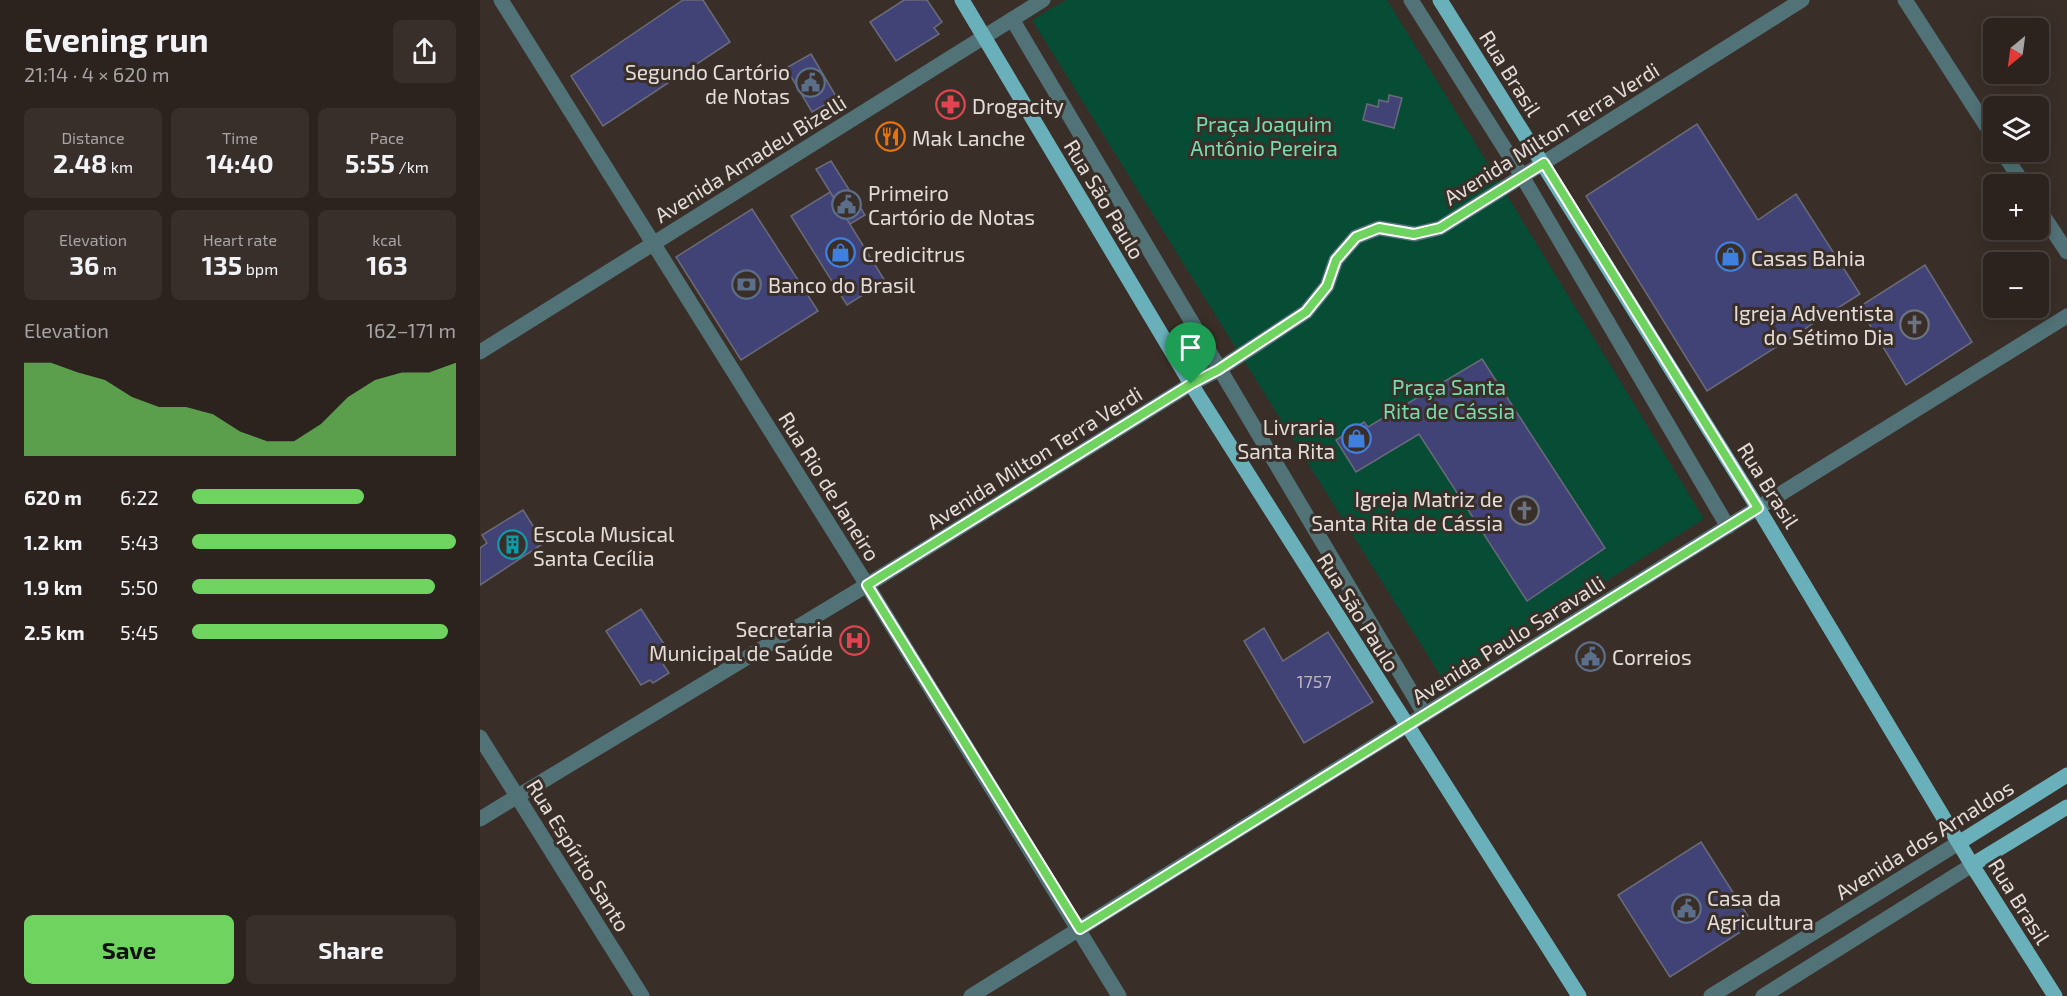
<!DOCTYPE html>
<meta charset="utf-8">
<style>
body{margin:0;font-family:"Exo 2",sans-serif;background:#382f2b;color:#f1f3f6;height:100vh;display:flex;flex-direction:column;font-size:22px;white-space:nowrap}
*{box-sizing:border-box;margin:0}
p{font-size:20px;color:#a6a4a4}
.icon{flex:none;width:33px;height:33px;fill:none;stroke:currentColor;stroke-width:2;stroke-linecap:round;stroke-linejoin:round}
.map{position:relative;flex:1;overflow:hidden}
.sheet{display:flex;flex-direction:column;background:#2c231e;width:480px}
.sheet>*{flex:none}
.needle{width:39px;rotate:209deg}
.fabs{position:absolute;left:1503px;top:18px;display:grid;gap:12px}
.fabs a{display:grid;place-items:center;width:66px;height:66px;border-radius:9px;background:#2c231e;box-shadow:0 3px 15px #0003,0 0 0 2px #48403c;font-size:30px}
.pin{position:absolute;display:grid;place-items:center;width:51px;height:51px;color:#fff;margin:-62px -26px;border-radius:50% 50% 50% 0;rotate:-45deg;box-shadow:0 0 6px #0007}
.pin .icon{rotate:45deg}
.round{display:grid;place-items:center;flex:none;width:63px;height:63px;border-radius:9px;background:#382f2b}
.headline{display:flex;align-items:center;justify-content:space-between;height:102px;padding:0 24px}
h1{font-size:33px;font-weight:700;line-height:45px}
.metrics{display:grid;grid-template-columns:repeat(3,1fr);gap:9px;height:102px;padding:6px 24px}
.metrics div{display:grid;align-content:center;border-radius:9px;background:#382f2b;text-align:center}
.metrics b{font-size:26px;font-weight:700}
.metrics small{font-size:16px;font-weight:400}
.metrics p{font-size:16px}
.chart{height:168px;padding:12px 24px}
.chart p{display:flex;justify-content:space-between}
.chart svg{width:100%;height:108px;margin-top:6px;fill:#6fd360;opacity:.7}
.button{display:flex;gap:12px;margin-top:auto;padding:12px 24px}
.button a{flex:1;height:69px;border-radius:9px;background:#6fd360;color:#111;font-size:24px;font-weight:700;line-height:69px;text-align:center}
.button a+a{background:#382f2b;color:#f1f3f6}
ul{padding:0 24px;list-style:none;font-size:20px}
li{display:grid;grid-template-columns:96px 72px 1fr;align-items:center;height:45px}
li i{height:15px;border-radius:8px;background:#6fd360}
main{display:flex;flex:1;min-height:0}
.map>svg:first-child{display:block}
</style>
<main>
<section class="sheet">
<div class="headline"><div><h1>Evening run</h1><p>21:14 · 4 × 620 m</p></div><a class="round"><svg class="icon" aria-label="share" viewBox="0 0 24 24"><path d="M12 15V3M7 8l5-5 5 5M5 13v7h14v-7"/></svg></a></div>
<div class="metrics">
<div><p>Distance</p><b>2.48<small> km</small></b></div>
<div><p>Time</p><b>14:40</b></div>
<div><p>Pace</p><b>5:55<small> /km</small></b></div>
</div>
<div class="metrics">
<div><p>Elevation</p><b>36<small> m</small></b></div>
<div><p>Heart rate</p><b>135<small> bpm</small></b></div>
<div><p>kcal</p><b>163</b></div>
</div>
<div class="chart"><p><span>Elevation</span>162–171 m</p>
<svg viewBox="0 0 160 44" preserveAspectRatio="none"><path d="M0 44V6L10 6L20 10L30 13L40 20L50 24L60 24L70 27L80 34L90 38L100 38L110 31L120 20L130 13L140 10L150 10L160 6V44z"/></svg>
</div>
<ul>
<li><b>620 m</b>6:22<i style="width:65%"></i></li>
<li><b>1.2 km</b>5:43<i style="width:100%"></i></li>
<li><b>1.9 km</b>5:50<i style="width:92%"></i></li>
<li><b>2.5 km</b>5:45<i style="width:97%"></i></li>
</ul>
<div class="button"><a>Save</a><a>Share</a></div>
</section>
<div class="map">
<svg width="1587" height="996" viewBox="0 0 1587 996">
<rect width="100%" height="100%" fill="#3a2f28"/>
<path fill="#074c34" d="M586,0H907L1021,185L959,225L875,235L844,285L824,310L759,353L552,20Z
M1025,192L1224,519L965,683L763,359L829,316L860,262L880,240L900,232L933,238Z"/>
<path fill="#414377" stroke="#6a6b78" stroke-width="1.5" d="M203,0H223L250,42L123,126L91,76Z
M424,0H447L462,22L454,28L459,34L416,61L390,22Z
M331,54L357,98L332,112L306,68Z
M909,95L922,98L914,128L883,120L887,104L898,107L899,100L908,102Z
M1217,124L1278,220L1316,194L1380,294L1227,391L1106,196Z
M351,161L385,215L370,224L336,169Z
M350,192L405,281L367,305L311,216Z
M272,209L338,311L261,360L196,257Z
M1445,265L1492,342L1426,385L1379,307Z
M1002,359L1125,548L1047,601L939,434L876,472L856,440L884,422L888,427Z
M43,510L64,543L0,585V548L7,543L2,535Z
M161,609L193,658L183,664L189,673L173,683L170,680L161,685L126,631Z
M784,628L803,661L848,632L893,702L824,743L764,641Z
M1221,842L1273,924L1190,977L1138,895Z"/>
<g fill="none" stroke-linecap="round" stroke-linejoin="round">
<path stroke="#517277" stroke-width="15" d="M21,0L387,585L639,996
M931,0L1042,176L1248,527
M1425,0L1514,138
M532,19L945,715
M1522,152L1544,184
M1558,208L1587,252
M0,352L563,0
M0,737L162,996
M0,819L387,585L711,384L738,370L826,312L847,286L856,260L876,237L899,228L935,234L960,228L1322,0
M491,996L1587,316
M1231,996L1480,842
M1283,996L1492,865"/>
<path stroke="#6ab0bb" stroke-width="15" d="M482,0L711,384L1099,996
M960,0L1278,508L1492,865L1575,996
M1480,842L1587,775
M1492,865L1587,807"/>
</g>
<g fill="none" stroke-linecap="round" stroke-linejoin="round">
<defs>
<path id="route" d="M1064,163L1278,508L600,929L387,585L711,384L738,370L826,312L847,286L856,260L876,237L899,228L934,234L960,228Z"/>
</defs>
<use href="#route" stroke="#fff" stroke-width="12"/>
<use href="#route" stroke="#6fd360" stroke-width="8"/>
</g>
<defs>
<symbol id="civic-ring" viewBox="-11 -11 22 22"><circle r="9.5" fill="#3a2f28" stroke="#5c6f8a" stroke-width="1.5"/><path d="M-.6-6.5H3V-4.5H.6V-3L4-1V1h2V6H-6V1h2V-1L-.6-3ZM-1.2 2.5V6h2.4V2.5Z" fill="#5c6f8a"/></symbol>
<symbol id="pharmacy-ring" viewBox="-11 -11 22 22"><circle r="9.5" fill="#3a2f28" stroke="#e0444e" stroke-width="1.5"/><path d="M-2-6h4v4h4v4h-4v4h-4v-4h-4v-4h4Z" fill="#e0444e"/></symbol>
<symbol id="restaurant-ring" viewBox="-11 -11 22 22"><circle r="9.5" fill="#3a2f28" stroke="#e8710a" stroke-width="1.5"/><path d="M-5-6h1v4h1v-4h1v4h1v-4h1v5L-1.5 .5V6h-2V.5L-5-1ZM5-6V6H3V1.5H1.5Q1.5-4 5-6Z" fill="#e8710a"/></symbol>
<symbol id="shop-ring" viewBox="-11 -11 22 22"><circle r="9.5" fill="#3a2f28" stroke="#3f7fe0" stroke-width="1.5"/><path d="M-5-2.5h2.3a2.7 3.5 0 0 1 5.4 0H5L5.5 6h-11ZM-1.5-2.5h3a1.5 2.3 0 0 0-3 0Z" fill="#3f7fe0"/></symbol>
<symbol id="bank-ring" viewBox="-11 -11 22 22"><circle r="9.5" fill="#3a2f28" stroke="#5c6f8a" stroke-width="1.5"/><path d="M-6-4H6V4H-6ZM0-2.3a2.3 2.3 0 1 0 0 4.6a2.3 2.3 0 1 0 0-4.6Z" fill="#5c6f8a"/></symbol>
<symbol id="church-ring" viewBox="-11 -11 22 22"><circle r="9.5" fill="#3a2f28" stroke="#6b7280" stroke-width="1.5"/><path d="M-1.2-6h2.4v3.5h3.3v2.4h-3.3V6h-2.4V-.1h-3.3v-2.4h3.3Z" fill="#6b7280"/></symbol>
<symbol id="building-ring" viewBox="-11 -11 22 22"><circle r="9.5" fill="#3a2f28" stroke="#0f9aa8" stroke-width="1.5"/><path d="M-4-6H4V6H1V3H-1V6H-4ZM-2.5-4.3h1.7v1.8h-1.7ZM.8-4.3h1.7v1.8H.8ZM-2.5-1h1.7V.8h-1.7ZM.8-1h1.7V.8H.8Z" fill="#0f9aa8"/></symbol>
<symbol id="hospital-ring" viewBox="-11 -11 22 22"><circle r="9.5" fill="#3a2f28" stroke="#e0444e" stroke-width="1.5"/><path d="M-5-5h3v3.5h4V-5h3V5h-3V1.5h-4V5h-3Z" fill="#e0444e"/></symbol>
</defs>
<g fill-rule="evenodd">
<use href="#civic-ring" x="314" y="66" width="33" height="33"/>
<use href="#pharmacy-ring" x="454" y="88" width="33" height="33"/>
<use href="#restaurant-ring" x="394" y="120" width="33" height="33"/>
<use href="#civic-ring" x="350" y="188" width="33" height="33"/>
<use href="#shop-ring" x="344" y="236" width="33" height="33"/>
<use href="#shop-ring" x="1234" y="240" width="33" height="33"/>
<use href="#bank-ring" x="250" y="268" width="33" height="33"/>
<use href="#church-ring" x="1418" y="308" width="33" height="33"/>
<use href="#shop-ring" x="860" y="422" width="33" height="33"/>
<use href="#church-ring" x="1028" y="494" width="33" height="33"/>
<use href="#building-ring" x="16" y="528" width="33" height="33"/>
<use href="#hospital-ring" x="358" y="624" width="33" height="33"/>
<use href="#civic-ring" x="1094" y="640" width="33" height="33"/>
<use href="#civic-ring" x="1190" y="892" width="33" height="33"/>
</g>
<g text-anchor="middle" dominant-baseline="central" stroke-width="6" stroke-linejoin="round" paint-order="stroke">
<g font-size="18" fill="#bab6c0">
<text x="834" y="681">1757</text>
</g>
<g font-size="21" fill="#e3dcd8" stroke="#3a2f28" text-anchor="start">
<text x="310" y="71" text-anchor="end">Segundo Cartório<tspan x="310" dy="24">de Notas</tspan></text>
<text x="492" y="105">Drogacity</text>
<text x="432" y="137">Mak Lanche</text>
<text x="388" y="192">Primeiro<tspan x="388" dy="24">Cartório de Notas</tspan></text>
<text x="382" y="253">Credicitrus</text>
<text x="1271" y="257">Casas Bahia</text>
<text x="288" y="284">Banco do Brasil</text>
<text x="1414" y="312" text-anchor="end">Igreja Adventista<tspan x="1414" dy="24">do Sétimo Dia</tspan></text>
<text x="855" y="426" text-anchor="end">Livraria<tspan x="855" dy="24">Santa Rita</tspan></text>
<text x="1023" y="498" text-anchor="end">Igreja Matriz de<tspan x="1023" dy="24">Santa Rita de Cássia</tspan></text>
<text x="53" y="533">Escola Musical<tspan x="53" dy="24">Santa Cecília</tspan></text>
<text x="353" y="628" text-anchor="end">Secretaria<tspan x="353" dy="24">Municipal de Saúde</tspan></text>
<text x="1132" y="656">Correios</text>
<text x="1227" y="897">Casa da<tspan x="1227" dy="24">Agricultura</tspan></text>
</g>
<g font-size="21" fill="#e3dcd8" stroke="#3a2f28">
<text transform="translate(1031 73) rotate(58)">Rua Brasil</text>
<text transform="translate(1071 133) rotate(-32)">Avenida Milton Terra Verdi</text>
<text transform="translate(270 158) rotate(-32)">Avenida Amadeu Bizelli</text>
<text transform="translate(625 199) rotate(59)">Rua São Paulo</text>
<text transform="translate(554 457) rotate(-32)">Avenida Milton Terra Verdi</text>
<text transform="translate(1289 485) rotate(58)">Rua Brasil</text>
<text transform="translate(350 486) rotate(58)">Rua Rio de Janeiro</text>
<text transform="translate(879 612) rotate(58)">Rua São Paulo</text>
<text transform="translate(1028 639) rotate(-32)">Avenida Paulo Saravalli</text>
<text transform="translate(1444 839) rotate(-32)">Avenida dos Arnaldos</text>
<text transform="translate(99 855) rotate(58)">Rua Espírito Santo</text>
<text transform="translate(1540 901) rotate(58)">Rua Brasil</text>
</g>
<g font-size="21" fill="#77dcaf" stroke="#3a2f28">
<text x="784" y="123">Praça Joaquim<tspan x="784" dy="24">Antônio Pereira</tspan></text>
<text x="969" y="386">Praça Santa<tspan x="969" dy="24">Rita de Cássia</tspan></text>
</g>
</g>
</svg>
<div class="fabs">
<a><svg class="needle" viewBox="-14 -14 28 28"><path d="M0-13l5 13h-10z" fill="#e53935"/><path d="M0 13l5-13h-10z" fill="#a6a4a4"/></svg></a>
<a><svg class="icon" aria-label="layers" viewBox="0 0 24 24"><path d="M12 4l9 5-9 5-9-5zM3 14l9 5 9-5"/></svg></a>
<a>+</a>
<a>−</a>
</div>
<div class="pin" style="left:711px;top:384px;background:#1e9e55"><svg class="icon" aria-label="arrive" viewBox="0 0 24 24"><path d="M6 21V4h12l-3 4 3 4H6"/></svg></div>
</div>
</main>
